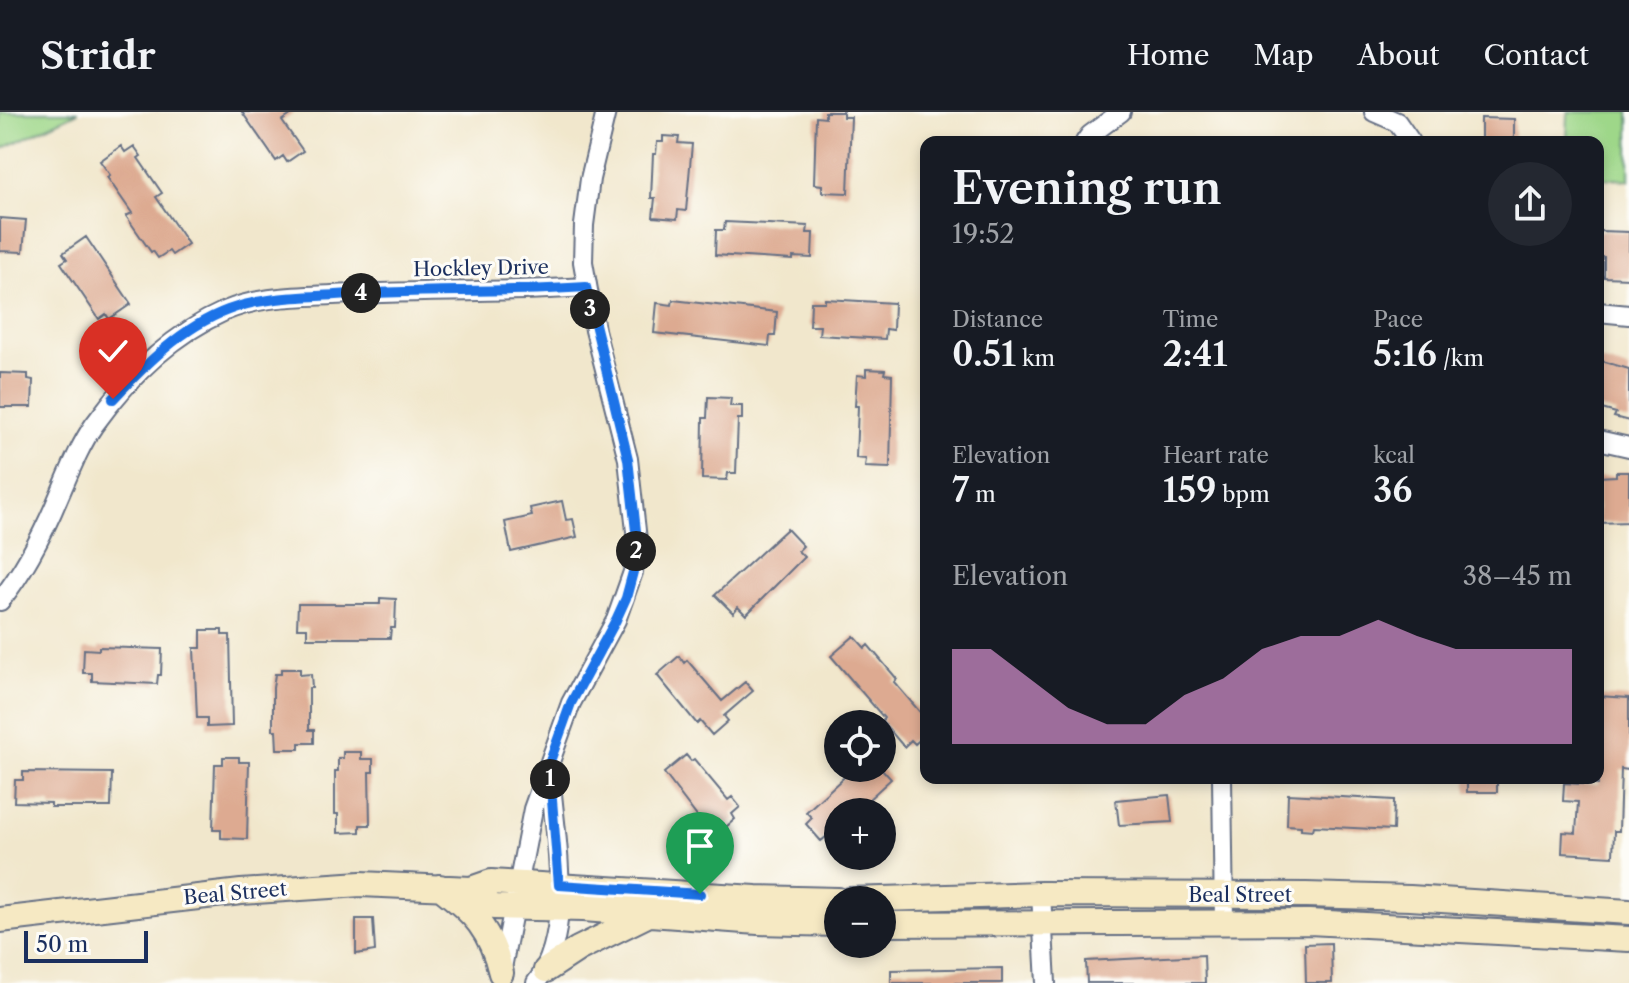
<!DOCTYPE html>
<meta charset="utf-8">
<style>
body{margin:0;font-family:"Libre Caslon Text",serif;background:#242831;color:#f1f3f6;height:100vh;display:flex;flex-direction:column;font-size:30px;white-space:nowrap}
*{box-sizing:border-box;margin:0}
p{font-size:26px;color:#9ea1a6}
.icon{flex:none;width:44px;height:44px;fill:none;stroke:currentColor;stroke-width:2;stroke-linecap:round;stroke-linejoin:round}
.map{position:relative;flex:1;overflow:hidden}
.panel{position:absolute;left:920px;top:24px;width:684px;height:648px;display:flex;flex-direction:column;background:#171b24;border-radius:16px;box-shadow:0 4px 12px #0003}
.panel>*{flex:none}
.buttons{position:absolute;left:824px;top:598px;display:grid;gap:16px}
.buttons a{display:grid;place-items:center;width:72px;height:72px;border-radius:50%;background:#171b24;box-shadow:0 4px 12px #0003;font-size:40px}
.scale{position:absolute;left:24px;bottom:20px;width:124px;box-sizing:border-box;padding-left:8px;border:4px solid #1b2f5e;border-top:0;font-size:22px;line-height:28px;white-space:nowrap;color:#1b2f5e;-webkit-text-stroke:6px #fdfcf7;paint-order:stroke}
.pin{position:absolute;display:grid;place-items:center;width:68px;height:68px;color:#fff;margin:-82px -34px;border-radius:50% 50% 50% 0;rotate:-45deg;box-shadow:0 0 8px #0007}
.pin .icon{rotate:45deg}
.km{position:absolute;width:40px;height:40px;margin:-20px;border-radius:50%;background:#222;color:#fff;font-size:22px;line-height:40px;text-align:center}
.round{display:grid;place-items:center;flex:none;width:84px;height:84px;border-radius:42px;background:#242831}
.headline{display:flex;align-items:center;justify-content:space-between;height:136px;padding:0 32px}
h1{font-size:44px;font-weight:600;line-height:60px}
.metrics{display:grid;grid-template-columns:repeat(3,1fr);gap:12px;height:136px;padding:8px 32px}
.metrics div{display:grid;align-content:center}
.metrics b{font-size:34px;font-weight:600}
.metrics small{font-size:22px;font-weight:400}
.metrics p{font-size:22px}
.chart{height:224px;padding:16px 32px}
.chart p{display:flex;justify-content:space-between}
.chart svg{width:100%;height:144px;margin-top:8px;fill:#d690ce;opacity:.7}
header{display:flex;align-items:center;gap:48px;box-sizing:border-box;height:112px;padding:0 40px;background:#171b24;border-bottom:2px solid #363941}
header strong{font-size:38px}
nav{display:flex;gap:44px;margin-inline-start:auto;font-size:28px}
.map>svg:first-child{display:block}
</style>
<header>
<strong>Stridr</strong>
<nav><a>Home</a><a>Map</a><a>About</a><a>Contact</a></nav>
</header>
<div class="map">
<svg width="1629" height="871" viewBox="0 0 1629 871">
<rect width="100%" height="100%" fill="#fdfcf7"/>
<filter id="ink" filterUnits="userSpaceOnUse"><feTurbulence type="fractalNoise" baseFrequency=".0125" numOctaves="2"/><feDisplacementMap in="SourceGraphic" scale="16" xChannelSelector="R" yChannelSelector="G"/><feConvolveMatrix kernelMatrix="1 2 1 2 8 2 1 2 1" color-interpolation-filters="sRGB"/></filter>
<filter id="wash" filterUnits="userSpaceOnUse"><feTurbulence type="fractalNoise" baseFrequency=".006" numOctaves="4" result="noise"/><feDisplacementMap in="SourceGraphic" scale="32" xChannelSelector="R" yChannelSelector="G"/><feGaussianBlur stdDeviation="1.8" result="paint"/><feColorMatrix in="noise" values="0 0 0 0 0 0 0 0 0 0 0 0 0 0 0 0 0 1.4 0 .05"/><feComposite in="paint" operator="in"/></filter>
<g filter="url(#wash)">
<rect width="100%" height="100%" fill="#f1e7cc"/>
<path fill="#9ed789" stroke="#5c8374" stroke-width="2" d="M0,0H78L0,38Z
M1568,0H1629V68L1598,66V30H1567Z"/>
<g id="blocks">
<path fill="#ddaa91" d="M242,0H295L282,9L303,39L287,50L283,44L276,49Z
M825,0H843V5H851L848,81L822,80V73L814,72L816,5L825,6Z
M1481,6L1514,7V30H1481Z
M663,24L679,25L678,31L692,32L686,99L678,98L677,107L653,105L655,86H651L653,42H656L657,30H663Z
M121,34L125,40L134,34L141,44L138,46L162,81L156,85L188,132L172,143L169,139L158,146L153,139L151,140L126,104L132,101L107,65L110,63L100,49Z
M0,106L26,108L23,140L0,139Z
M725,110L808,114L807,121H813L812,146L793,145V148L715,143L716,118H724Z
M1600,119L1629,120V166L1604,165V145H1598V121Z
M86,125L131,192L109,207L106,202L99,207L61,151L67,147L63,141Z
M825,187L894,191L893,218L886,217L885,227L819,223L820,214H810L811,190H825Z
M673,188L777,200L775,224H770L769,234L654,221L657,191L672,193Z
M1598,248L1629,257V309L1614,305L1616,301L1598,296Z
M866,257L885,258L884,262L892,263L890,356L865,355L866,347L856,346L858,294H855L857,263L866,264Z
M0,261L28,262V267L33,268L32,295H0Z
M708,285L731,286L730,294H742V307H738L736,361H728L727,368L702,367L703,306H707Z
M1616,360H1629V410L1598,411V365L1616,364Z
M562,389L566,408L573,407L577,425L511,440L505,410L532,404L530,396Z
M787,417L803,434L798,439L804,445L746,503L738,495L733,501L715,483Z
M380,486L396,487L395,516H391L390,526H307V516H297L298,492H380Z
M201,518H222V523H230L232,614L207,615V606H197L194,536H201Z
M854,524L865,536L868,533L897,567L894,570L926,607V622L915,632L911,628L904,635L882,609L884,606L831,544Z
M99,535L162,537L161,563H158L157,572L92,569V561H83L84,537L99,538Z
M679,544L684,551L687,548L722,589L745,570L753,579L724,604L728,609L712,623L700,609L697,612L657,563Z
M281,557H300V563L311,562L312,576H309V618H314V631H299V637H277L276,618H273V576L275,562H281Z
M1598,584L1629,586V658L1621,657L1619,719H1614L1613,744L1562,741L1563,720L1576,721L1578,690L1563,689L1564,671L1598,673Z
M343,640H361V647H373V660H369L370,713H360V720L338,721V702H335V659H338V646H343Z
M686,643L691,649L694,647L728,688L732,685L740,695L732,702L735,707L718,722L706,708L702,711L664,661Z
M223,645H239V650H249L247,727L221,726V718H213L215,652H223Z
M854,656H881L891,667L855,700H838V715L821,729L806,712L812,706L806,700Z
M23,660L112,661L111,695H51V691L14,690L15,668H23Z
M1467,666H1497V680H1467Z
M1288,682L1394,688L1393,718L1314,714L1313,718L1301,717V714L1287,713Z
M1169,683L1172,710L1119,713L1116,688Z
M356,807H373L375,839L356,842Z
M1331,831L1332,871H1306L1305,832Z
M1204,843L1205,871H1087L1086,849Z
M1002,856V871H891V858Z"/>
</g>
</g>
<g filter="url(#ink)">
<use href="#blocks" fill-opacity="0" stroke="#666f84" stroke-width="2"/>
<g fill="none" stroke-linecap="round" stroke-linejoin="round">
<defs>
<path id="street" d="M1374,0L1397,10L1411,30
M1085,30L1090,23L1121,0
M1598,200L1629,203
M1598,328L1629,335
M0,489C25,458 44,420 59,384C70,359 79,335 94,313C128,266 171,223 225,199C259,184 296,185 332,183C417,178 501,181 586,175
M1222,666L1224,809
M1041,782L1046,871
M502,856L533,697L571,591L616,508L633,460L637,428L628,347L595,218L583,150L584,113L590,67L606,0
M536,871C576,818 554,722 550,659"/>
<path id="secondary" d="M440,775C474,801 491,818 501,861
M471,777L493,795L583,797L758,810L838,812
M850,788L1041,782L1306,783L1410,786L1629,800
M0,808L241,780L361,772L471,777L491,770L756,786L838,788
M882,812L1309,810L1629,827
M546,858L578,837L645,804"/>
</defs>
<use href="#street" stroke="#666f84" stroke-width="22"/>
<use href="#secondary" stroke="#666f84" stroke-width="28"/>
<use href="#street" stroke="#fff" stroke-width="18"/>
<use href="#secondary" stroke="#f6e9c3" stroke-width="24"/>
</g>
</g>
<g fill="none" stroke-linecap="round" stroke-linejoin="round" filter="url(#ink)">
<defs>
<path id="route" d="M113,287C145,253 182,215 228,198C263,185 299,185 336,183C419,177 503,181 586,175L628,347L637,428L633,460L626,486L616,508L571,591L549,652L559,773L700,782"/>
</defs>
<use href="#route" stroke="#fff" stroke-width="16"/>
<use href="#route" stroke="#1a73e8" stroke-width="10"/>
</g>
<g text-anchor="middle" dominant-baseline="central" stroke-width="6" stroke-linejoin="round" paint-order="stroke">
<g font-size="20" fill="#1b2f5e" stroke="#fdfcf7">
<text transform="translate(481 156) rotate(-1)">Hockley Drive</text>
<text transform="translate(235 781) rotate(-5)">Beal Street</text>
<text x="1240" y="783">Beal Street</text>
</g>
</g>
</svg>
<div class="buttons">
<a><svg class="icon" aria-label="locate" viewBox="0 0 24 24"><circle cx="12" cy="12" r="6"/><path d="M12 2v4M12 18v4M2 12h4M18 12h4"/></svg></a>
<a>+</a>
<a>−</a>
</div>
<div class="scale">50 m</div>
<div class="pin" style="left:700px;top:782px;background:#1e9e55"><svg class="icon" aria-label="arrive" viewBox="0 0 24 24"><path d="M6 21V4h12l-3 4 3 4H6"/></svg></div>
<div class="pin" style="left:113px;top:287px;background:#d93025"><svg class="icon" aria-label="check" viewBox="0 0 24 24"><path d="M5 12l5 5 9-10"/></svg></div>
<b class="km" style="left:550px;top:667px">1</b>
<b class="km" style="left:636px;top:439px">2</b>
<b class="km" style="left:590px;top:197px">3</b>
<b class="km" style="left:361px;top:181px">4</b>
<section class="panel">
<div class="headline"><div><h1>Evening run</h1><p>19:52</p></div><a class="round"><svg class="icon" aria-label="share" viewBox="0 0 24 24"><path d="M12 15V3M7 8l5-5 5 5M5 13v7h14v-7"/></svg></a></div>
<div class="metrics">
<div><p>Distance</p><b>0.51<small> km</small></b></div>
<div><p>Time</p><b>2:41</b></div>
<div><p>Pace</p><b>5:16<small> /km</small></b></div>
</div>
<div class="metrics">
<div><p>Elevation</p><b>7<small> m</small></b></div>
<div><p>Heart rate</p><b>159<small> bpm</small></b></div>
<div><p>kcal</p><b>36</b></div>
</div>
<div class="chart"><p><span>Elevation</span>38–45 m</p>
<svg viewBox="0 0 160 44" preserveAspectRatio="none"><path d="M0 44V15L10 15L20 24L30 33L40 38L50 38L60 29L70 24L80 15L90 11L100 11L110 6L120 11L130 15L140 15L150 15L160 15V44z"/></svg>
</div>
</section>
</div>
